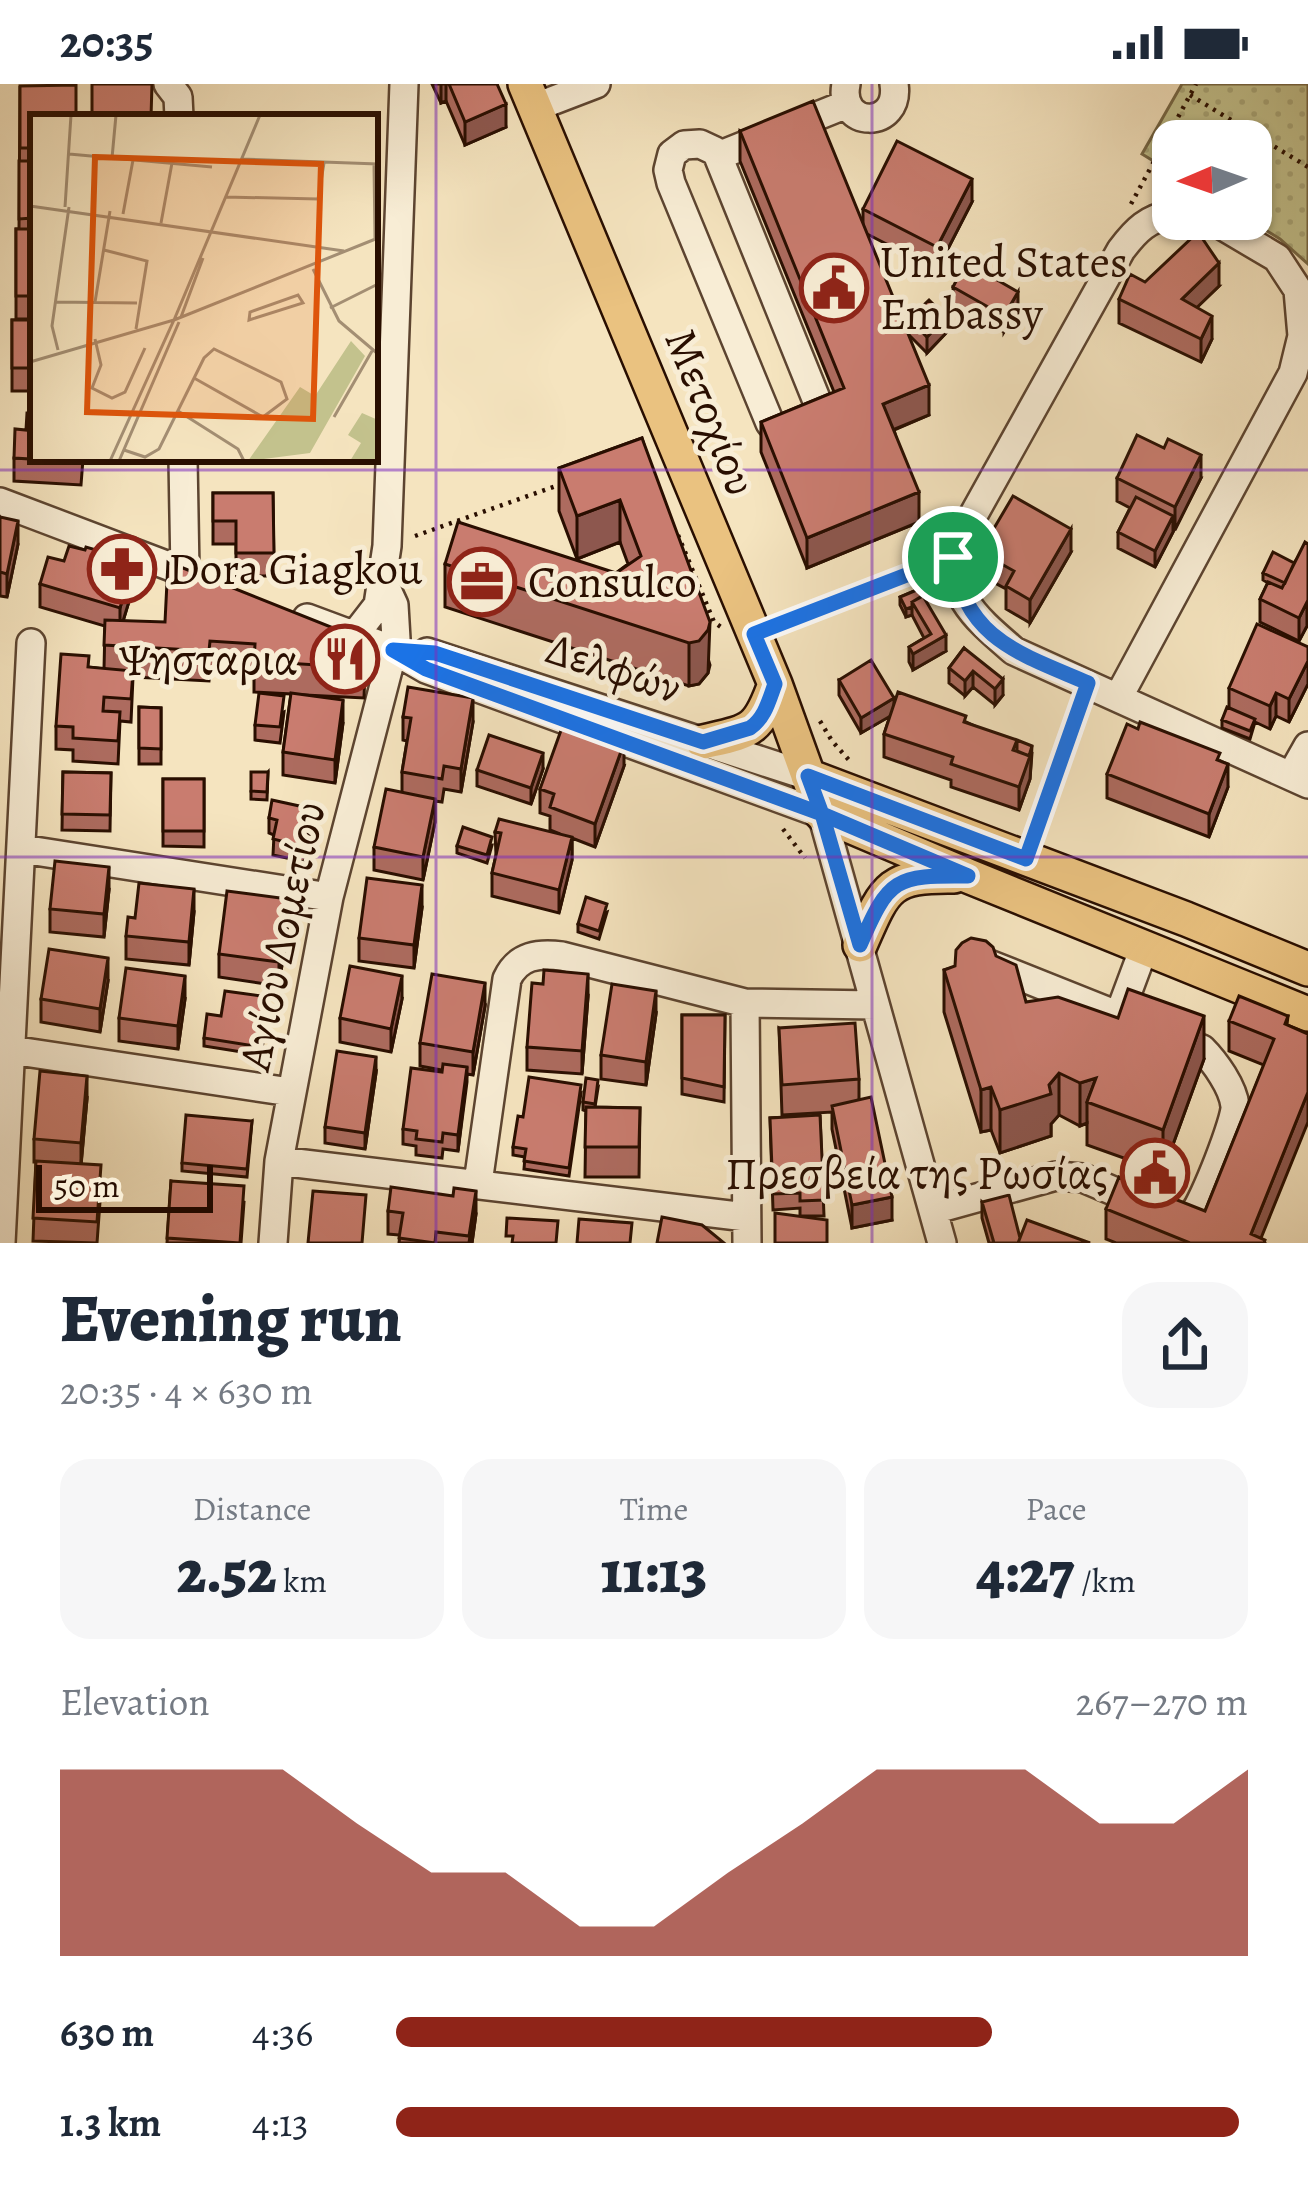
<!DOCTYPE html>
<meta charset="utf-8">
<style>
body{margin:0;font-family:Alegreya,serif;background:#f6f6f7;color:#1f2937;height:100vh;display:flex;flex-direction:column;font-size:45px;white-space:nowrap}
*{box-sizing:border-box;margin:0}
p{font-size:39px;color:#747a83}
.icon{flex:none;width:66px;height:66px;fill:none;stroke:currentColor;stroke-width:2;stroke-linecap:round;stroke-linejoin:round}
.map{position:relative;height:1159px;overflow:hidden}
.drawer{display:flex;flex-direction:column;background:#fff;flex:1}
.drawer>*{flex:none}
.needle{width:78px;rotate:268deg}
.fabs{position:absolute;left:1152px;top:36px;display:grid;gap:24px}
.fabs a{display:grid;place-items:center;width:120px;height:120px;border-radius:24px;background:#fff;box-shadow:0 3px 9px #0004;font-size:60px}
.scale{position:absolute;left:36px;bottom:30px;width:177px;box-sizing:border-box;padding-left:12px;border:6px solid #290e00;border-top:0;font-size:33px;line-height:42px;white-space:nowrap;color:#290e00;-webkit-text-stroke:9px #f8edd5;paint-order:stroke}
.pin{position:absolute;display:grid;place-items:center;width:102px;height:102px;color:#fff;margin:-51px;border:6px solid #fff;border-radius:50%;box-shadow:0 3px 12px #0007}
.round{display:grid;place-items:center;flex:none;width:126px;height:126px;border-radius:36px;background:#f6f6f7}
.overview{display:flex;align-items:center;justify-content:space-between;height:204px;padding:0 60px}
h1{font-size:66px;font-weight:800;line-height:90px}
.metrics{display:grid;grid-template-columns:repeat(3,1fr);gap:18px;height:204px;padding:12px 60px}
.metrics div{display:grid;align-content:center;border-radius:30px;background:#f6f6f7;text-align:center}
.metrics b{font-size:60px;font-weight:800}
.metrics small{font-size:33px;font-weight:400}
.metrics p{font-size:33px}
.chart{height:336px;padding:24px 60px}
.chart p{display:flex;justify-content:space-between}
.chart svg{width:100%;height:216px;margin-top:12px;fill:#8f2418;opacity:.7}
ul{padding:0 60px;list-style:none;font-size:39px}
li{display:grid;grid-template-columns:192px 144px 1fr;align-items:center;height:90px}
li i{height:30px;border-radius:15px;background:#8f2418}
.status{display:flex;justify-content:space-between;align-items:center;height:84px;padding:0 60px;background:#fff;direction:ltr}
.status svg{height:33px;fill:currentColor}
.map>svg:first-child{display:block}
</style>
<div class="status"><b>20:35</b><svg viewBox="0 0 49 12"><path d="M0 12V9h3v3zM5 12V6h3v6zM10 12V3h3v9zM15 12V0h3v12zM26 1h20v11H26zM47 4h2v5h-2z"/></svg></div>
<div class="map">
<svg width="1308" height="1159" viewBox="0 0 1308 1159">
<defs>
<pattern id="park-dots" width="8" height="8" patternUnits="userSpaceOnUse" patternTransform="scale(3)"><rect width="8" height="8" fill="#c3c28d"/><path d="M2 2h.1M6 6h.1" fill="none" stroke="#a8a678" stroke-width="1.8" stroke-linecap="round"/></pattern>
</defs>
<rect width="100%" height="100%" fill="#f5e4bf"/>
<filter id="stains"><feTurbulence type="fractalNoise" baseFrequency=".00167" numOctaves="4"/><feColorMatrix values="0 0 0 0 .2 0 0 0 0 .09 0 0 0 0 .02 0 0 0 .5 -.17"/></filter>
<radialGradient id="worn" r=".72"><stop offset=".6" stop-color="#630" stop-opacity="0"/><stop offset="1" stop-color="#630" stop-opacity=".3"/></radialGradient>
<path fill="url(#park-dots)" stroke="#766846" stroke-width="3" d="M1182,0H1308V180L1280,155L1248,135H1251V57H1173V89L1142,70Z"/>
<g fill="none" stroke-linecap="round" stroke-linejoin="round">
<defs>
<path id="minor" d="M168,0L178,13L179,33
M846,0C837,45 901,46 894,0
M536,23L596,0
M700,60L715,67L718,72L817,317C819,342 803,352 779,349L770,339L671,99L668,86L672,70L684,61Z
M718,72L847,20
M1173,130C1148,134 1136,146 1121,166L960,455C941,507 978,536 1014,567L1308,700
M183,375L185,488
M0,418L203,495
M307,534L393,566L426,585L822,730L942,1159
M354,552L378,521L387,462L404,0
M427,568L808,692
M1118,614L1293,289L1302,252L1298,206L1277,174L1211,135
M1291,692L1308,662
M22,765L329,813
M745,919L747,1159
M1119,931L1144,864
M11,966L290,1008
M279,1077L746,1133
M478,1099L507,895C518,871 539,869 562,872L745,919L875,921
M933,1126L1056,1092L1083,1094L1177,1134C1186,1133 1187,1134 1194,1128C1203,1120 1237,1033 1235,1022C1233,1003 1215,978 1202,965L984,878
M1,1159L31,559
M273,1159L279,1077L329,813L396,555L394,521L383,497"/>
<path id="major" d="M525,0L775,600L822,730L968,792L1308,930
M703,658C751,647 758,648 775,600
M808,692L1186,835L1308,885
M860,861C885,804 888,791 954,792"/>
</defs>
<use href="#minor" stroke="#5c4430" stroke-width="32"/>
<use href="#major" stroke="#290e00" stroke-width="38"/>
<path stroke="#290e00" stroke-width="4.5" stroke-dasharray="3 6" stroke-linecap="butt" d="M1190,11L1308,83
M1131,120L1196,0
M678,451L714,538L721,543
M415,452L562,400
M779,540L931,481
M820,637L832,657L849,676
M783,745L805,774
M1036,747L1080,622"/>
<use href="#minor" stroke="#f8edd5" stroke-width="27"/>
<use href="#major" stroke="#eac280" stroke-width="33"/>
</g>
<path fill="#ad6b5f" stroke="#290e00" stroke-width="3" d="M432,0H497L506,43L465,61L446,17L441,19Z
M20,2L33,33V235H16V145H19Z
M740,47L863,139V125L972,118L937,186L867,150L929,331L894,346L919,438L807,484L761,368V338L834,308L740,77Z
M1145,198L1219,202L1197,223L1212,255L1201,278L1119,239V215Z
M953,203L1018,224L1004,248L953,219Z
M909,235L946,249L927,269L909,251Z
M12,236H33V307H12Z
M642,354L710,581L708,589L699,600L689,602L445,523V480L616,489L628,480L620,458L577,475L559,427V384Z
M14,374L83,375L81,401L14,397Z
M317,375H335V379H317Z
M1117,394H1201L1155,483L1118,464V448L1130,424L1117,417Z
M213,409H273L274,492H236V460H213Z
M0,433L18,460L7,513L0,512Z
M1308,460V542H1307L1299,557L1260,538V515L1268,499L1263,496V489L1294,479Z
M980,468H1071L1030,539L1006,525V505L980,491Z
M40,500L134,501L123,537L366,557L364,614L305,611L343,639L335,699L283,691V668L291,610L254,608V590L210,588L209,597L133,593L131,638L120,637L118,680L73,677V666L56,665V642L89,583L104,585L105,542L40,523Z
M919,505L946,567L913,586L909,578V563L924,554L912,531L906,533L900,521V513Z
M1308,563V600L1289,638L1276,632L1270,645L1255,638L1250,655L1222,644V636L1229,624V604Z
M964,564L1003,611L995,621L973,603L965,612L949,599V584Z
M839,596L894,620L966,638L1032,669L1030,695L1019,726L951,703V696L884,673V650L890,632L861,649L839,611Z
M139,623L161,624V680H139Z
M284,628L280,659L255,656V641Z
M403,633L473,638L461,708L444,705L442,718L435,717V738L423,796L374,786V763L402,708V688L407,657L403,656Z
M1220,677L1228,703L1209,753L1107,714V690Z
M624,682L595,763L572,754V776L559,829L492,812V789L496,771L495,748L560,750L550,746V732L540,729V705Z
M543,685L531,720L477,702V686Z
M63,688L111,689L110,747L62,746Z
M268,688L267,716L251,715V707Z
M163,695H204V763L163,762Z
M269,734L313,740L305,778L273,771L274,751L269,749Z
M492,761L487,779L457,769V762Z
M109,806L104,853L50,848V825Z
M422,824L414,884L359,877V854Z
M194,828L189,881L126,875V852L135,834Z
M607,828L599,855L578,848V840Z
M288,838L279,902L219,893V870Z
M996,872L1026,918L1204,975L1163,1088L1087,1061V1039L1080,1042L1059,1031L1051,1040V1052L1000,1069L991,1046L981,1048L944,928V886Z
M108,897L100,948L41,938V915Z
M588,913L582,990L527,986V963Z
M185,915L178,965L119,957V934Z
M402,915L391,968L340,958V934Z
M269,921L261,971L204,962V954L221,932Z
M485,922L473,991L467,990L458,1067L443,1065L442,1074L416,1071V1062L403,1060V1045L442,986L420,982V959Z
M656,930L646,1001L601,995V971Z
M682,931H725L724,1018L682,1010Z
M1288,932L1261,1154L1265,1159H1116L1106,1155V1125L1205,1127L1264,981L1229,967V937Z
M779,944L859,995V1016L892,1136L852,1144L832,1045V1028L782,1031Z
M376,989L365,1065L325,1059V1043Z
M598,1004L595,1023L640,1024L639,1093H585L586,1027L583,1026V1018Z
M581,1009L569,1092L524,1085L525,1073L513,1071V1063L523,1033Z
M87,1015L81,1080L101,1104L97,1159L33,1157L36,1078H34V1055Z
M820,1031L824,1132H800V1124L773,1126L770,1034Z
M252,1037L247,1093L182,1087V1079Z
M171,1097L244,1118L241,1159H167Z
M982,1118L1020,1154L1090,1159H989L982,1134Z
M388,1127L476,1130L472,1159H399L400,1151L388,1150Z"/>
<path fill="#8d574e" stroke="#290e00" stroke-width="3" d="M441,0H446V17L441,19Z
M506,20V43L465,61V38Z
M972,95V118L937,186V163Z
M1219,179V202L1182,238V215Z
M1018,208V224L1004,248V232Z
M1212,232V255L1201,278V255Z
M946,233V249L927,269V253Z
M929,301V331L883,350V320Z
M1201,371V394L1175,446V423Z
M919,408V438L807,484V454Z
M620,416V458L577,475V432Z
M1173,432V448L1155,483V467Z
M18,437V460L7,513V490Z
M1071,445V468L1030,539V516Z
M134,477V501L120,547V524Z
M1307,518V542L1299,557V534Z
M912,523V531L906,533V525Z
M710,538L708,589L699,600L689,602V559Z
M946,551V567L913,586V570Z
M1308,577V600L1289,638V615Z
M973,587V603L965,612V597Z
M1003,595V611L995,621V605Z
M1276,609V632L1270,645V622Z
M473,614V638L461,708V685Z
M894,614V630L861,649V634Z
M343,616V639L335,699V676Z
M624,659V682L595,763V740Z
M1032,662L1030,695L1019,726V703Z
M543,669V685L531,720V704Z
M1228,680V703L1209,753V730Z
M435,715V738L423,796V773Z
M313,725V740L305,778V763Z
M572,753V776L559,829V806Z
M109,783V806L104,853V830Z
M422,801V824L414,884V861Z
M194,805V828L189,881V858Z
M288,815V838L279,902V878Z
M108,874V897L100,948V925Z
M588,890V913L582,990V967Z
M185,892V915L178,965V942Z
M402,892V915L391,968V945Z
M485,899V922L473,991V968Z
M656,907V930L646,1001V978Z
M1204,932V975L1163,1088V1046Z
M376,973V989L365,1065V1049Z
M467,983V998L458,1067V1051Z
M1059,989V1031L1051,1040V1052L1000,1069V1026L1049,1001Z
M87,992V1015L81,1082V1059Z
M1096,994L1087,1018V1039L1080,1042V999Z
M991,1003V1046L981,1048V1006Z
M1308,1008V1038L1259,1159L1251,1150Z
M476,1107V1130L472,1159H469Z
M892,1113V1136L852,1144V1121Z"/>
<path fill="#c97c6f" stroke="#290e00" stroke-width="3" d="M92,0H152L151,33H97V29H92Z
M449,0H497L506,20L465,38Z
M76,1V33H33V64H20V2Z
M813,17L929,301L883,320L919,408L807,454L761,338L844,304L740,47Z
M897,57L972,95L937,163L863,125Z
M19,77H33V134L19,135Z
M16,145H33V212H16Z
M1198,148L1219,179L1182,215L1212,232L1201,255L1119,215L1130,190L1145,198Z
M966,178L1018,208L1004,232L953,203Z
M929,216L946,233L927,253L909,235Z
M12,236H33V284H12Z
M27,329H33V375H82L81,378L14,374L15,345L26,346Z
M1137,351L1164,364L1168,355L1201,371L1175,423L1117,394Z
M642,354L710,538L708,546L699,557L689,559L445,480L458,438L616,489L641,472L620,416L577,432L559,384Z
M213,409H273L274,469H236V437H213Z
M1013,412L1071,445L1030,516L1006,502L1014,487L980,468Z
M1136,413L1173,432L1155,467L1118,448Z
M0,433L18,437L7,490L0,488Z
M1305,458L1308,460V519L1307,518L1299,534L1260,515L1268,498L1282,504Z
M69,462L85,466L86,463L134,477L120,524L40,500L48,473L64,477Z
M1273,468L1294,479L1285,499L1263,489Z
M168,478L366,557L364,584L254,577L255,560L210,557L209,567L104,561L105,536L165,538Z
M919,505L922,512L912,518V523L906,525L900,513Z
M923,512L946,551L913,570L909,563L931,550L912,518Z
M1257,540L1308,563V577L1289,615L1276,609L1270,622L1229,604Z
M964,564L1003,595L995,605L973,587L965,597L949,584Z
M61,570L89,572L88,583L133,587L131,615L104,613L103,627L120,628L118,657L73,654V643L56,642Z
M871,576L894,614L861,634L839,596Z
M408,603L473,614L461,685L444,682L442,695L402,688L411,634L403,633Z
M898,608L966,632L964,638L1017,656L1013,666L1030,672L1019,703L951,680L953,673L884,650Z
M259,609L284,612L280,643L255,641Z
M291,609L343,616L335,676L283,668Z
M139,623L161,624V665L139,664Z
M1227,623L1255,635L1250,647L1222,636Z
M564,638L624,659L595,740L550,723L554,710L540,705Z
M1140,638L1220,669L1217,676L1228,680L1209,730L1107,690L1127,640L1138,645Z
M489,651L543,669L531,704L477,686Z
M1017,656L1032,662L1029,672L1017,667Z
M63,688L111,689L110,731L62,730Z
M251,688H268L267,708L251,707Z
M163,695H204V747H163Z
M386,705L435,715L423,773L374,763Z
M272,716L313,725L305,763L273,755L277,736L269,734Z
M499,735L572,753L559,806L492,789L501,749L495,748Z
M463,743L492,753L487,771L457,762Z
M55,777L109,783L104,830L50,825Z
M367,794L422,801L414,861L359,854Z
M139,799L194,805L189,858L126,852L128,833L135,834Z
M227,807L288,815L279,878L219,870Z
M586,813L607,820L599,847L578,840Z
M971,854L986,857L993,863L996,872L1016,881L1026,918L1058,913L1118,934L1128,905L1204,932L1163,1046L1087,1018L1096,994L1080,999L1059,989L1049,1001L1051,1010L1000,1026L991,1003L981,1006L944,886L955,882L956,866L962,859Z
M49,865L108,874L100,925L41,915Z
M350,882L402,892L391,945L340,934Z
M126,884L185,892L178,942L119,934Z
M544,886L588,890L582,967L527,963L532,899L543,900Z
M432,890L485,899L473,968L420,959Z
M612,900L656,907L646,978L601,971Z
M225,907L269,913L261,963L204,954L207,930L221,932Z
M1239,912L1288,932L1285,940L1308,950V1008L1251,1150L1265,1156L1264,1159H1190L1106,1125L1119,1093L1205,1127L1274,955L1229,937Z
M682,931H725L724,1003L682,994Z
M855,939L859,995L782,1001L779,944Z
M337,967L376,973L365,1049L325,1043Z
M443,980L467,983L458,1051L443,1049L442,1058L416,1055L417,1047L403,1045L411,984L442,988Z
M40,987L87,992L81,1059L34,1055Z
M529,993L581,1001L569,1084L524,1077L526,1065L513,1063L518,1032L523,1033Z
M586,994L598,996L595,1020L583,1018Z
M871,1013L892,1113L852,1121L832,1022Z
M586,1023L640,1024L639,1063H585Z
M186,1031L252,1037L247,1085L182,1079Z
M820,1031L824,1116L800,1117V1109L773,1110L770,1034Z
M36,1077L101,1081L97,1138L33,1134Z
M171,1097L244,1102L240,1159L167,1154Z
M391,1103L453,1112L454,1104L476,1107L469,1152L436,1148L435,1159L399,1154L403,1129L388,1127Z
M313,1107L366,1111L362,1159H308Z
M1009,1111L1020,1154L1018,1159H994L982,1118Z
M775,1129L827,1136V1159H775Z
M662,1133L702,1141L724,1159H657Z
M507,1134L558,1137L556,1159H512L513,1152H506Z
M579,1135L632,1139L630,1159H577Z
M1027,1136L1090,1159H1018Z"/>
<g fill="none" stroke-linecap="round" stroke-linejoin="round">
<defs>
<path id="route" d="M953,473L754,550L775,600C769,616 765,634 750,644L703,658L435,569L393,566L426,585L822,730L860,861C889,794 895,791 968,792L822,730L808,692L1026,775L1088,599C1021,570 964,555 953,473"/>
</defs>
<use href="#route" stroke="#fff" stroke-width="24"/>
<use href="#route" stroke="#1a73e8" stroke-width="15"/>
</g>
<path fill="none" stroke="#7b2cbf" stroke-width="3" stroke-opacity="0.55" d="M436,0V1159M872,0V1159M0,386H1308M0,773H1308"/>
<defs>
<symbol id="civic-ring" viewBox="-11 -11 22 22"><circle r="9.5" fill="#f8edd5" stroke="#8f2418" stroke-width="1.5"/><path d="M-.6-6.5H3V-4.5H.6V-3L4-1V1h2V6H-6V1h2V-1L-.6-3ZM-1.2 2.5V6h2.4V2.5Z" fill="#8f2418"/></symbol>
<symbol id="pharmacy-ring" viewBox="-11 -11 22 22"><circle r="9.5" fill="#f8edd5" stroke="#8f2418" stroke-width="1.5"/><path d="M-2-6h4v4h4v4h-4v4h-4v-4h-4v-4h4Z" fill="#8f2418"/></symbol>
<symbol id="office-ring" viewBox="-11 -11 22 22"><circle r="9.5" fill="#f8edd5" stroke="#8f2418" stroke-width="1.5"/><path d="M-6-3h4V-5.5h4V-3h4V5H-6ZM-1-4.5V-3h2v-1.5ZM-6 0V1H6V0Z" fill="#8f2418"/></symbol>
<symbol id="restaurant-ring" viewBox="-11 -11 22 22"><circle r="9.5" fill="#f8edd5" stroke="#8f2418" stroke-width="1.5"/><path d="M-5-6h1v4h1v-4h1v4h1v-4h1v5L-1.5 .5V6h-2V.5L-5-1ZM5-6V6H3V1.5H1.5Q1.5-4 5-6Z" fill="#8f2418"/></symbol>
</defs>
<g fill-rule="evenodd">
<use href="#civic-ring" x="796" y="166" width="76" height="76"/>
<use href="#pharmacy-ring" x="84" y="447" width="76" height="76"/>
<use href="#office-ring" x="444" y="460" width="76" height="76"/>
<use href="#restaurant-ring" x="307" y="537" width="76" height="76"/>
<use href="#civic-ring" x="1117" y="1051" width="76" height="76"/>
</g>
<g text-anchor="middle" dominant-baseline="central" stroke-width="10" stroke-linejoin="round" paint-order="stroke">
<g font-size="45" fill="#290e00" stroke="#f8edd5" text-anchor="start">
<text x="880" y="178">United States<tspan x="880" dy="52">Embassy</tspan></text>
<text x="168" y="485">Dora Giagkou</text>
<text x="528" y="498">Consulco</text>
<text x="298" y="575" text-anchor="end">Ψησταρια</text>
<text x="1108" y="1089" text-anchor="end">Πρεσβεία της Ρωσίας</text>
</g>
<g font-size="45" fill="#290e00" stroke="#f8edd5">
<text transform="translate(711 328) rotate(68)">Μετοχίου</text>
<text transform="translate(614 584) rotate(18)">Δελφών</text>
<text transform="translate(282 852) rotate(-78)">Αγίου Δομετίου</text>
</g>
</g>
<g transform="translate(30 30)">
<rect width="348" height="348" fill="#f5e4bf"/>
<path d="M321,227L335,242L280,339L218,347L270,273L285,282ZM332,299L348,306V347H320L331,329L318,321Z" fill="#c3c28d"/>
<path fill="none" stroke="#a38e73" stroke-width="3" d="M39,40L182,53M82,44L86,1M211,45L348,50M344,50L345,124M195,83L288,85L294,49M0,92L314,137M35,93L41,1M93,100L103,46M131,109L142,49M74,136L117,147L106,215M283,155L309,207L348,240M268,181L273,189L219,206L220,198ZM25,188L107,189M65,188L80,97M300,194L348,170M151,203L173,144M65,225L71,251L62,274L82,284L95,278L115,234M28,236L22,212L39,93M0,248L144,206L230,1M148,297L208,335L214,347M304,303L342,237M94,336L115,343L129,335L174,244L184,235L251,268L257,285L233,303L164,264M80,347L144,206L348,124M89,347L149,208"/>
<path fill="#de550b" fill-opacity="0.15" stroke="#de550b" stroke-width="6" d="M65,43L291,50L283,305L57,298Z"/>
<rect width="348" height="348" fill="none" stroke="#290e00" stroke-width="6"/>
</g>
<rect width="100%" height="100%" filter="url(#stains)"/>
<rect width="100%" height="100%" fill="url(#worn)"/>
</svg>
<div class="fabs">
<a><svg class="needle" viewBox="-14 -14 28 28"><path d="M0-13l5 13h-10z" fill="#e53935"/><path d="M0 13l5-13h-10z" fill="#747a83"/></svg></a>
</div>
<div class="scale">50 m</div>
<div class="pin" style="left:953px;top:473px;background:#1e9e55"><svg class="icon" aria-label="arrive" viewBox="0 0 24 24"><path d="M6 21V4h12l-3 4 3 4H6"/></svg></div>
</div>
<section class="drawer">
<div class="overview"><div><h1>Evening run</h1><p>20:35 · 4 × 630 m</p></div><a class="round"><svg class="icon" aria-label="share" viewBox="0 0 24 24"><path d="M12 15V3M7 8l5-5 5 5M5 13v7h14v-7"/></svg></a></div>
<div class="metrics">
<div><p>Distance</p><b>2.52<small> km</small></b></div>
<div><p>Time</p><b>11:13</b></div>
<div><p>Pace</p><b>4:27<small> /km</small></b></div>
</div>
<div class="chart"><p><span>Elevation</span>267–270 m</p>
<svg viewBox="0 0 160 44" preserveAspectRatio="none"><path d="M0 44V6L10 6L20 6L30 6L40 17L50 27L60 27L70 38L80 38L90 27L100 17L110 6L120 6L130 6L140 17L150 17L160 6V44z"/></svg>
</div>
<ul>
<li><b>630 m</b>4:36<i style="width:70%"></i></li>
<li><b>1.3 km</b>4:13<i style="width:99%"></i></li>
</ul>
</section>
